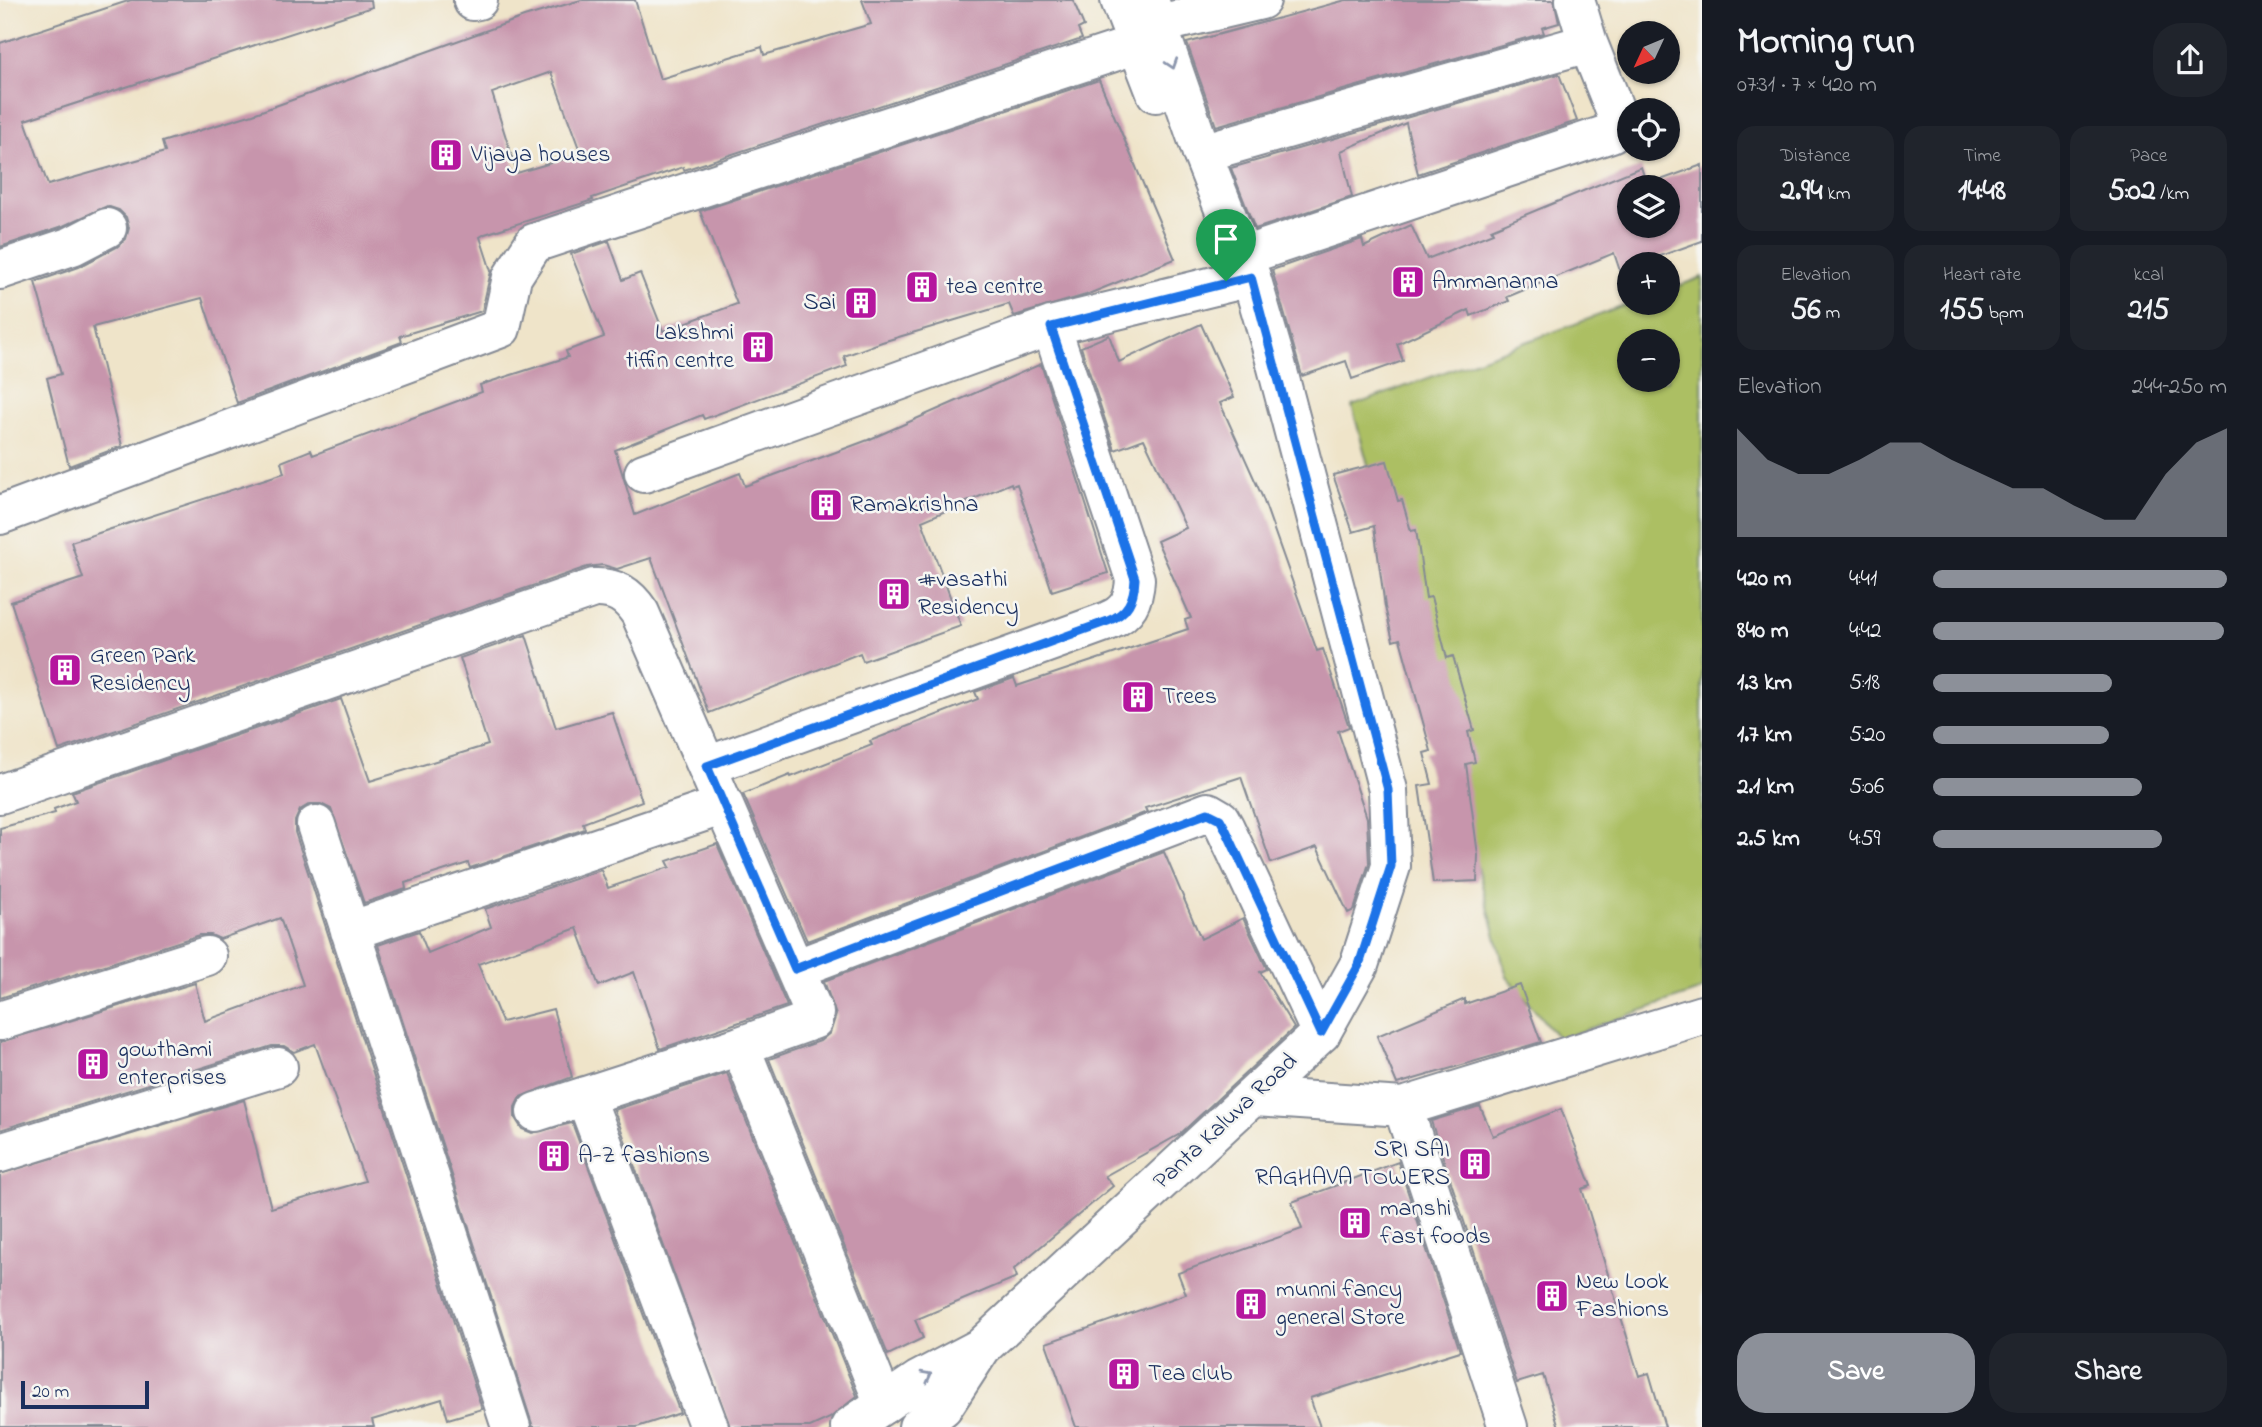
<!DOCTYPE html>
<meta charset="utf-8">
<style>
body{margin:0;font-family:"Indie Flower",sans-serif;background:#20242c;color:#f1f3f6;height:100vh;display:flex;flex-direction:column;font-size:26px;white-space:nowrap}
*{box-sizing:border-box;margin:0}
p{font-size:23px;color:#9ea1a6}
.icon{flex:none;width:38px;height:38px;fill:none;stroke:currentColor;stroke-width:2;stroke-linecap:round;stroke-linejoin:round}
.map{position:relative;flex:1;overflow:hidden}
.details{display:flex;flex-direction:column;background:#171b24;width:560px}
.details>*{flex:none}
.needle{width:46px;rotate:226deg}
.controls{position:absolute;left:1617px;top:21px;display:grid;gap:14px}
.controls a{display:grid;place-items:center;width:63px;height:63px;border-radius:50%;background:#171b24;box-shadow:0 2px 5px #0004;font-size:35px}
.scale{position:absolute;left:21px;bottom:18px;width:128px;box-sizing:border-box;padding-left:7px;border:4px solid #1b2f5e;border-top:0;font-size:19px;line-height:24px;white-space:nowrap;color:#1b2f5e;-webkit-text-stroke:5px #f6f6f2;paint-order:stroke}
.pin{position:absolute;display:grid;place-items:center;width:60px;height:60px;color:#fff;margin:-72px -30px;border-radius:50% 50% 50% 0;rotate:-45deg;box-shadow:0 0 7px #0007}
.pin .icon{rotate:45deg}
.round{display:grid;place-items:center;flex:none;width:74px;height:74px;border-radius:28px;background:#20242c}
.head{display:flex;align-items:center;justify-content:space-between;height:119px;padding:0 35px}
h1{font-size:38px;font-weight:800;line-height:52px}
.stats{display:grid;grid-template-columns:repeat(3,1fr);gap:10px;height:119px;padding:7px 35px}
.stats div{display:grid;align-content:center;border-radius:18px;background:#20242c;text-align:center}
.stats b{font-size:30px;font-weight:800}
.stats small{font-size:19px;font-weight:400}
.stats p{font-size:19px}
.chart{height:196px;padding:14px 35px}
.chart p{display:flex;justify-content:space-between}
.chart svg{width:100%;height:126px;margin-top:7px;fill:#8c9099;opacity:.7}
.cta{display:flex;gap:14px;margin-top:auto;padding:14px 35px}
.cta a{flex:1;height:80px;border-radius:28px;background:#8c9099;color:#fff;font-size:28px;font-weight:800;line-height:80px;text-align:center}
.cta a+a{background:#20242c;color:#f1f3f6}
ul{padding:0 35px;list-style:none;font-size:23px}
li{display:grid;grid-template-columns:112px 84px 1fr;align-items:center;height:52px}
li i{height:18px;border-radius:9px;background:#8c9099}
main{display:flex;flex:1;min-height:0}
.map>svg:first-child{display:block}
</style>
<main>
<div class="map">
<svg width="1702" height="1427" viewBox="0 0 1702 1427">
<rect width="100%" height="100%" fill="#f6f6f2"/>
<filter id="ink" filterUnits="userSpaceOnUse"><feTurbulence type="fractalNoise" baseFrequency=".0143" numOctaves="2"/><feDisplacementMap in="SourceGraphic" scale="14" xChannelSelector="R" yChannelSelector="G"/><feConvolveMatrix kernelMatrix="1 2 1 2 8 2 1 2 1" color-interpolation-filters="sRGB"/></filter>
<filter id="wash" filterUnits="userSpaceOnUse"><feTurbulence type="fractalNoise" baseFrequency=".00686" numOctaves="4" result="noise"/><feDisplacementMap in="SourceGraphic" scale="28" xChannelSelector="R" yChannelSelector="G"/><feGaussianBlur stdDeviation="1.57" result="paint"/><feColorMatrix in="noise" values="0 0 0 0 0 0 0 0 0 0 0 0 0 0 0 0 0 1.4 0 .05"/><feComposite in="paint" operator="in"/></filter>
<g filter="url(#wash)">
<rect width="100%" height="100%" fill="#efe4c9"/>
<path fill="#acbf63" stroke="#647760" stroke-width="2" fill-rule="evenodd" d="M1702,277V990L1559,1039L1507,977L1352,406L1632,303H1668V290ZM1629,341H1668V380H1629Z"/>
<g id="blocks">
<path fill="#c795ac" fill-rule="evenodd" d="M131,0H371L372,7L25,120L48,185L165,152L162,142L253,114L524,17L581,0H635L660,79L762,47L764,55L871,24L862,0H1073L1084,26L1078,29L1082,39L684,170L683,167L592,198L593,200L485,234L480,237L491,271L482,311L400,336L402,342L237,403L202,298L93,327L122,446L69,466L47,378L61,374L35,282L79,267L117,247L126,239L129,228L126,217L119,210L107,206L63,226L0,247V43ZM551,72L581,154L517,173L492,93Z
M1346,0H1554L1559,23L1542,28L1544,33L1216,126L1187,43Z
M1559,74L1577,121L1418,174L1406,123L1341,151L1352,197L1255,229L1231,168Z
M1099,80L1175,259L1086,295L1014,316L1009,304L882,342L844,356L847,366L704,419L702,415L615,450L635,515L740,473L745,486L868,440L1041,364L1108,573L1052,591L1017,484L1012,486L1011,483L922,521L961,626L863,661L860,653L709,713L651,558L617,569L603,565L587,567L59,750L11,602L83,578L71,542L284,473L281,462L311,450L313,455L482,392L480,385L568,357L566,351L604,337L571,254L609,241L623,280L640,273L663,331L737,304L700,211Z
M1702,165V241L1638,264H1629V267L1620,271L1614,253L1507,297L1509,301L1471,316L1469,310L1397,344L1403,361L1352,379L1346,361L1302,376L1272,270L1362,239L1364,247L1411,225L1427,259L1493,233L1491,229L1641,167L1647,185ZM1629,187H1668V226H1629Z
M1201,324L1234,397L1220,403L1262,496L1317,651L1323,649L1349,727L1338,731L1367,818L1369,863L1354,910L1348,913L1317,847L1271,863L1241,777L1145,808L1147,812L807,941L743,794L790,775L791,777L872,745L870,741L978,699L975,692L1014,678L1017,686L1188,629L1185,620L1191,618L1157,541L1186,528L1144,439L1115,450L1081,347L1109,335L1119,362Z
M1387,461L1398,501L1402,500L1411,531L1416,530L1426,598L1431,597L1447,658L1453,656L1474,730L1468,732L1475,762L1466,764L1478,855L1477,881L1433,883L1419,786L1432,784L1424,753L1431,751L1400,639L1393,641L1385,607L1374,526L1353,532L1333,475Z
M526,635L556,728L612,712L642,801L583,823L585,829L470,868L468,863L405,883L406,889L364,903L331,809L321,804H310L300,810L295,821V832L482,1409L448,1419L442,1399L372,1420L374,1427H0V1174L244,1100L271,1208L365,1181L315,1044L294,1052L284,1046H272L0,1130V1042L195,983L205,1021L303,985L280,918L220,939L211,935H200L0,998V828L55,813L54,809L76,801L72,792L341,699L370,781L488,745L460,658Z
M717,844L787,1006L660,1049L634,972L599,986L577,928L478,964L502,1022L553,1009L572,1077L520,1097L515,1107V1118L522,1129L532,1133L572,1123L680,1413L637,1427H533L378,945L419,931L428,953L491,927L485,909L601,870L608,888L670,867L667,861Z
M1164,852L1201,939L1243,918L1267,969L1260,972L1294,1028L1180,1134L1105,1176L1113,1186L1014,1269L1017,1277L915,1320L923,1338L888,1355L769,1059L820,1041L830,1033L836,1015L824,981Z
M1520,985L1541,1042L1397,1084L1377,1036L1465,999V1004Z
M727,1073L857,1396L830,1418L810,1427H730L614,1110Z
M1480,1106L1493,1136L1561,1109L1591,1186L1582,1189L1639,1376L1649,1373L1665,1427H1559L1543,1375L1517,1383L1431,1121Z
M1398,1162L1460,1351L1310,1398L1320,1427H1076L1046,1343L1186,1294L1178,1273L1302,1229L1292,1202Z"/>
</g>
</g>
<g filter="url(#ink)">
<use href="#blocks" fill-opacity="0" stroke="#858a94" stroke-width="2"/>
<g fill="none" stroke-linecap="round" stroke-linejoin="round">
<defs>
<path id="minor" d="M473,1L478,0
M1159,24L1261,0
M1202,153L1588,43
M1243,256L1611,133L1618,118L1588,43L1575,0
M0,270L72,246L107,228
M644,473L1051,326L1251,277
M0,515L501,328L512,277L534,243L1138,44
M707,766L1108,621C1128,613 1134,600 1135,579L1051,326
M0,794L594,588C616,587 628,595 640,613L814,1013L813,1020L807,1022L740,1046L884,1404
M316,825L511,1427
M350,931L724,805
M795,969L1208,812L1220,819L1225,828L1321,1033
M0,1021L207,956
M585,1096L709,1427
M1255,1097L1403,1107L1508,1427
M1403,1107L1702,1015
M536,1112L740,1046
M0,1153L278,1067"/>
<path id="tertiary" d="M1120,0L1156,93
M850,1427L919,1380L980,1348
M918,1427L943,1407L982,1347L1321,1033L1359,965L1391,866L1388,790L1274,356L1251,277L1202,153L1149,0"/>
</defs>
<use href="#minor" stroke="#858a94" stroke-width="42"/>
<use href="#tertiary" stroke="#858a94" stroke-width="42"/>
<use href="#minor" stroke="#fff" stroke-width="38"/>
<use href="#tertiary" stroke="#fff" stroke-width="38"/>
</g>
<defs><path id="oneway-chevron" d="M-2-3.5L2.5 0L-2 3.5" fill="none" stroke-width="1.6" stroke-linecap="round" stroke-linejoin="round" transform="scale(1.75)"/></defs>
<g stroke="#8d97ae">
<use href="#oneway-chevron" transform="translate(1172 64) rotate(72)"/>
<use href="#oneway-chevron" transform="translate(927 1376) rotate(-28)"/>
</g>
</g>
<g fill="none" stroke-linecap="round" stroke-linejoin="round" filter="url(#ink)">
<defs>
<path id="route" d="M1251,277L1388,790L1391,866L1359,965L1321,1033L1225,828L1220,819L1208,813L795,969L707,766L1108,621C1128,613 1134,600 1135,579L1051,327Z"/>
</defs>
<use href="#route" stroke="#fff" stroke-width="14"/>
<use href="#route" stroke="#1a73e8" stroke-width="9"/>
</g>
<defs>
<symbol id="building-square" viewBox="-11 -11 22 22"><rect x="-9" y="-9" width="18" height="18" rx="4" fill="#b5179e" stroke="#f6f6f2"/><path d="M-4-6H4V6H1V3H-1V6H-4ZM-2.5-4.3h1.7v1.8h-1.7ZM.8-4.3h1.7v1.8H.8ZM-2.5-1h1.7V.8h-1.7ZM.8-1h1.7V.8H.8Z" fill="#fff"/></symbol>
</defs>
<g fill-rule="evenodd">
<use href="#building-square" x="427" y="136" width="38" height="38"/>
<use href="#building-square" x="1389" y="263" width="38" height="38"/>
<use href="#building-square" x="903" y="268" width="38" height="38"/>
<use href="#building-square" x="842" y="284" width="38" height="38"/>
<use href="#building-square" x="739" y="328" width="38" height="38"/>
<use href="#building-square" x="807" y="486" width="38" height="38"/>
<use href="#building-square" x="875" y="575" width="38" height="38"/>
<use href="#building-square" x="46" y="651" width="38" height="38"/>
<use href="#building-square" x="1119" y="678" width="38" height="38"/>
<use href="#building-square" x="74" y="1045" width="38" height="38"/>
<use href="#building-square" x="535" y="1137" width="38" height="38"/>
<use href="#building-square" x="1456" y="1145" width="38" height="38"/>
<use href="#building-square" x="1336" y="1204" width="38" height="38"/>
<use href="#building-square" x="1533" y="1277" width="38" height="38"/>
<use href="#building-square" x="1232" y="1285" width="38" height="38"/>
<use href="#building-square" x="1105" y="1355" width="38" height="38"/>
</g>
<g text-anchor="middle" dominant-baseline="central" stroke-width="5" stroke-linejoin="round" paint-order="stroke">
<g font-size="24" fill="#1b2f5e" stroke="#f6f6f2" text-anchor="start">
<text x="471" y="155">Vijaya houses</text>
<text x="1432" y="282">Ammananna</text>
<text x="946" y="287">tea centre</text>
<text x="836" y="303" text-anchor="end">Sai</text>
<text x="734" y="333" text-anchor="end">Lakshmi<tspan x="734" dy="28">tiffin centre</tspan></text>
<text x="850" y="505">Ramakrishna</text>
<text x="918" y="580">#vasathi<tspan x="918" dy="28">Residency</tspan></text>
<text x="90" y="656">Green Park<tspan x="90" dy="28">Residency</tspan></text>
<text x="1162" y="697">Trees</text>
<text x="118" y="1050">gowthami<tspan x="118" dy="28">enterprises</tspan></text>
<text x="1450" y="1150" text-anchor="end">SRI SAI<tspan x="1450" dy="28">RAGHAVA TOWERS</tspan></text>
<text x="578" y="1156">A-Z fashions</text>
<text x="1380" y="1209">manshi<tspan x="1380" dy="28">fast foods</tspan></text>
<text x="1576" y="1282">New Look<tspan x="1576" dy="28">Fashions</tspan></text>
<text x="1276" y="1290">munni fancy<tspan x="1276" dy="28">general Store</tspan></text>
<text x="1148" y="1374">Tea club</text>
</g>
<g font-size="24" fill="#1b2f5e" stroke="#f6f6f2">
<text transform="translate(1226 1122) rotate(-43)">Panta Kaluva Road</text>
</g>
</g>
</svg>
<div class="controls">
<a><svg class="needle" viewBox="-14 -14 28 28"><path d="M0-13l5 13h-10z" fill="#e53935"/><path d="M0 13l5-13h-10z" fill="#9ea1a6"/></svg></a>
<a><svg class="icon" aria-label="locate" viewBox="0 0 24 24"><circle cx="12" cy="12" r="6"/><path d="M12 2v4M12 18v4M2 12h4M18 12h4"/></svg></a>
<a><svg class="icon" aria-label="layers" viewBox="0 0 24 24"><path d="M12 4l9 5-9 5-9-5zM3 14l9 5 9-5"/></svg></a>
<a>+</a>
<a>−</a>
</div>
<div class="scale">20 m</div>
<div class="pin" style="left:1226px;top:281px;background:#1e9e55"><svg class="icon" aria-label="arrive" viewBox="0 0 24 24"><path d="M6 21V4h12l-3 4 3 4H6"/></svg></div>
</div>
<section class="details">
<div class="head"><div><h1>Morning run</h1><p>07:31 · 7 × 420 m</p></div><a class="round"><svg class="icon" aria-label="share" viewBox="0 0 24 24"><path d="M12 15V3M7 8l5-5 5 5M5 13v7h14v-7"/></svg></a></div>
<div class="stats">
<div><p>Distance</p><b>2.94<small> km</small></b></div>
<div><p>Time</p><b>14:48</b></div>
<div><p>Pace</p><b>5:02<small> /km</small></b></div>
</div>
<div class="stats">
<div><p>Elevation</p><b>56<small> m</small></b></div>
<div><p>Heart rate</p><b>155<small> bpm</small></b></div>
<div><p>kcal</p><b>215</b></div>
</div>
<div class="chart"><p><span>Elevation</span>244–250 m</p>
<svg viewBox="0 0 160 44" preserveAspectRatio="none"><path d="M0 44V6L10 17L20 22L30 22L40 17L50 11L60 11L70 17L80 22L90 27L100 27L110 33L120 38L130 38L140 22L150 11L160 6V44z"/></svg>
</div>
<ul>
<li><b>420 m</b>4:41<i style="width:100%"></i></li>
<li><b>840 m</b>4:42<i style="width:99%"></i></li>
<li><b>1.3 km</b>5:18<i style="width:61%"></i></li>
<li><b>1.7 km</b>5:20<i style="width:60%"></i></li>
<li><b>2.1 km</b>5:06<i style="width:71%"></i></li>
<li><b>2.5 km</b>4:59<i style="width:78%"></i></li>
</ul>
<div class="cta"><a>Save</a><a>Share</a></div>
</section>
</main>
